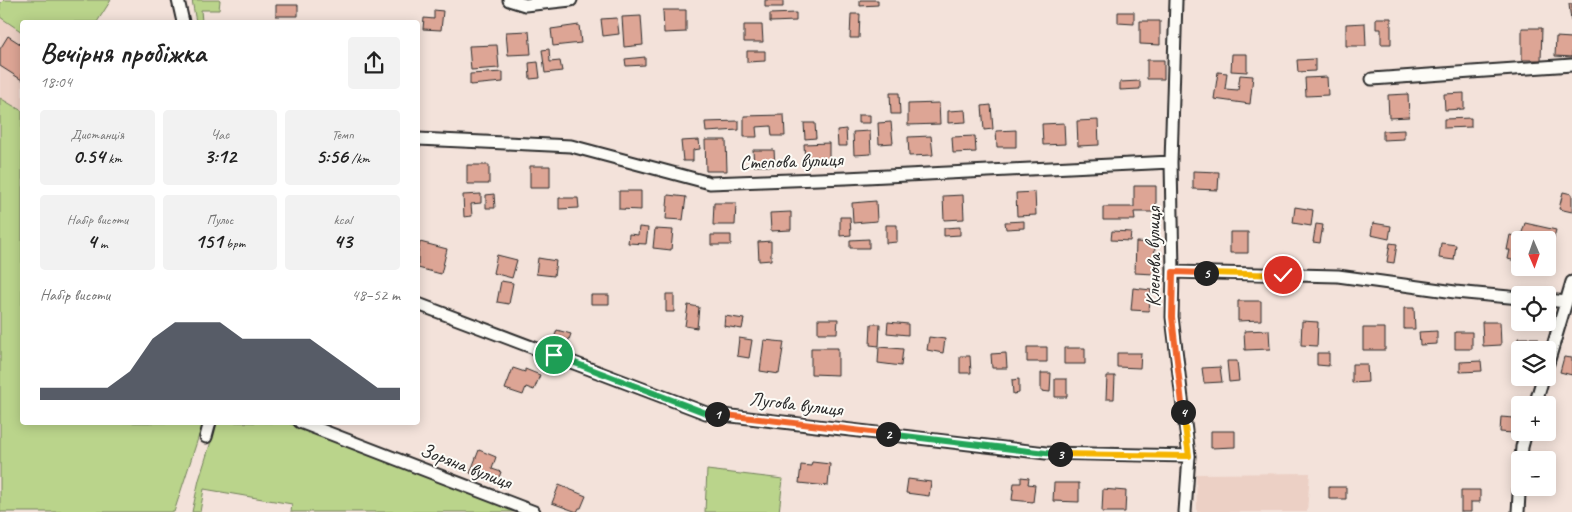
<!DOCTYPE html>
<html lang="uk">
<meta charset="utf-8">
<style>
body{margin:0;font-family:Caveat,sans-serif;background:#f2f2f2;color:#222;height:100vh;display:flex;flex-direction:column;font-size:19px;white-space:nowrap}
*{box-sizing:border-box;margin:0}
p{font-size:16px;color:#767676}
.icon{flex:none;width:28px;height:28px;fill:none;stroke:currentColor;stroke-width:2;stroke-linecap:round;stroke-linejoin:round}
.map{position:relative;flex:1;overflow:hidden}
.sheet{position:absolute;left:20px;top:20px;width:400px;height:405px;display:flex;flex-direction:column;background:#fff;border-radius:5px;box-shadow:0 2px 12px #0003}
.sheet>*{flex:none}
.needle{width:32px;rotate:178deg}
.fabs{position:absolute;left:1511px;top:231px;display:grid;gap:10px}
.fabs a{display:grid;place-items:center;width:45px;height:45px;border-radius:5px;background:#fff;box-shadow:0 2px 12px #0003;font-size:25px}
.pin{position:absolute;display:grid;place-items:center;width:42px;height:42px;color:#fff;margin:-21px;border:2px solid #fff;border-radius:50%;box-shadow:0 1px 5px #0007}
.km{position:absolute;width:25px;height:25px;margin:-12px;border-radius:50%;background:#222;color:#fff;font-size:14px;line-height:25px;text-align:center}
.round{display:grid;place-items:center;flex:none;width:52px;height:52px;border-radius:5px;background:#f2f2f2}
.overview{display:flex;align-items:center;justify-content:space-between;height:85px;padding:0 20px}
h1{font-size:28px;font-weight:600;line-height:38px}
.stats{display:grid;grid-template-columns:repeat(3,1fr);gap:8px;height:85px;padding:5px 20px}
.stats div{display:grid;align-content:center;border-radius:5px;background:#f2f2f2;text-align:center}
.stats b{font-size:21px;font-weight:600}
.stats small{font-size:14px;font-weight:400}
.stats p{font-size:14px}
.chart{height:140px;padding:10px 20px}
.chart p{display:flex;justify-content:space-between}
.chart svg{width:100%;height:90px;margin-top:5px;fill:#111827;opacity:.7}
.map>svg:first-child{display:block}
</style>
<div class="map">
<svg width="1572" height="512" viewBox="0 0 1572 512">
<rect width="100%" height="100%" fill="#f3e2da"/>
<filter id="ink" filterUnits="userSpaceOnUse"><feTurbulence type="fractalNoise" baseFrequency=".02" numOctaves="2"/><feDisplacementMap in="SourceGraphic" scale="10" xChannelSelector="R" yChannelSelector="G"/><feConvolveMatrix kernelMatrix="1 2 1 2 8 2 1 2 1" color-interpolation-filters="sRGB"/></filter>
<g filter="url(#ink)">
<path fill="#ecd0c5" d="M0,17L22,32V111L0,98Z
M1310,473L1307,512H1197L1196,474Z"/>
<path fill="#bad48b" stroke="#72805b" d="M4,0H111L97,22H22V32L0,17V4Z
M192,0H220L219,10H201L202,22H196Z
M0,98L22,111V422L203,423L174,512H0Z
M217,422L288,423L521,512H291L292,504L204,489L200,512H192L199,480Z
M707,470L783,479L779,512H705Z"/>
<path fill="#dda595" stroke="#2b2b2b" d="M765,0H783V7H765Z
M860,0H878V5L860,6Z
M1569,4H1572V21H1571Z
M276,5H298V16H276Z
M434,10L443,11L441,30L423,29L424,18L434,19Z
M663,10H686V32L664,33Z
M1118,12H1134V24L1118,23Z
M796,13V21L770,22V14Z
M851,14H860L859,38H850Z
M641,16L643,45L624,47L622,17Z
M617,18L619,34L603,36L601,19Z
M1376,18H1391V44H1381V29H1376Z
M1140,21H1160V45L1140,44Z
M1365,23L1366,46H1346V24Z
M579,25L581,43L553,46L551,29Z
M744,25H762L763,42H744Z
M1522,28H1542L1541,60H1522Z
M529,31L531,54L508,55L506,32Z
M8,36L22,45V80L0,66V49Z
M1556,37L1572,38V57L1555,56Z
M497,45L499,68L471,70L469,46Z
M549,49L550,62L560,61L562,71L545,73L542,50Z
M747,51H765V61L747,62Z
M1232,54H1247V72L1231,71Z
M645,57V65L626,66L625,59Z
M1315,59V71L1298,72L1297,60Z
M1147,60H1164V79H1147Z
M538,62L540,78L530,79L529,63Z
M503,72V82L470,85V74Z
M1218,72L1227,73L1225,89L1238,90L1240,75L1253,76L1250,104L1214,99Z
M1327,77L1328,95L1306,96L1305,78Z
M1140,81V89L1120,90V82Z
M890,93H899L900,114H891Z
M1464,93V109L1445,110L1444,94Z
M1408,94L1409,117L1389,118L1388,95Z
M939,103L940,124L908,125V104Z
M991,105L993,129L984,130L982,106Z
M965,110L966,122L948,123V111Z
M784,115L785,136H772L771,126L756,127L757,137H744V116Z
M858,115H870V123H858Z
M1471,118V127L1444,128V119Z
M1098,120L1099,145L1078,146L1077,121Z
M739,121V130L706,132L705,122Z
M891,122L893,143L879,144L878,123Z
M804,123H815L816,138L805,139Z
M1064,123L1065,144L1043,145L1042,124Z
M846,129L847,146H838L837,130Z
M1016,130V147H997L996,131Z
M1404,130V139L1383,140V131Z
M870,131L871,154L854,155L853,132Z
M931,136L933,155L909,156L908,137Z
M975,136L976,152L953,153L952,137Z
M699,140L700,149L693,150V161H683L681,141Z
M705,140H726L727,171H706Z
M829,143V160L805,161L804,144Z
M753,150H774L775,166H754Z
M467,165H489V184H467Z
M530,166H550V188H530Z
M1193,171L1219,172L1218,190L1193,189Z
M1134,186H1156V212H1134L1135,220H1103V207H1134Z
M619,191H641V210L619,209Z
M1035,192L1036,215L1017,216L1016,193Z
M1563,192L1572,194V212L1559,209Z
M481,194V203L471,204L472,216L464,217L463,195Z
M494,194L495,208H486V195Z
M668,195L686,197L683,220L666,219Z
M963,195L964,219L944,220L943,196Z
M559,198H578L579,208L559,209Z
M876,201L877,221L853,223L852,203Z
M714,203H736L735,225H713Z
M1295,207L1313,210L1311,226L1293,223Z
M791,212V230L771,231L770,213Z
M840,217H850L851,235L840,236Z
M1024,221V228L1006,229L1005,222Z
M1373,223L1391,226L1389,239L1371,235Z
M1525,223L1556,230L1551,249L1548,248V240H1537L1521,236Z
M1316,224L1323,225L1320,243L1313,242Z
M886,225H897V242L886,243Z
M639,227L648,228L646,244L628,243L629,234L638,235Z
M960,227V235L944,236V228Z
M655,229L673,230L671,250L653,248Z
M1112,231L1131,232L1130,241L1111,240Z
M1230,232H1248V253H1230Z
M711,235H731V245H711Z
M1510,235L1530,240H1520L1519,262L1508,259L1510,250H1507Z
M869,239V248H850V240Z
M771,241V260L759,261L758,242Z
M420,242L447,249L441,274L418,268V253Z
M1136,242L1155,243L1154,274L1135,273Z
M1390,243L1397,244L1394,263L1387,262Z
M1441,243L1456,245L1454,260L1439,258Z
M497,255L517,260L512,278L493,273Z
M538,258L556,261L554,276L536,274Z
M501,281L513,283L509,304L497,302Z
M1133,288L1151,290L1149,311L1131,310Z
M666,294H674V312H666Z
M591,295H609V304H591Z
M1238,301H1261V320L1238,321Z
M688,305L699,307L697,328L685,326Z
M1404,308H1414L1415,329H1404Z
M725,316L744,319L742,329L724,326Z
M818,319H838L837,333H818Z
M1302,321L1318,322L1317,346L1301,345Z
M888,322L908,324V335L887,333Z
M1482,322H1500L1501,345L1483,346Z
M871,324H880L879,346L870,345Z
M1363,328H1385V350H1363Z
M557,330L571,334L567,345L553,341Z
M1269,330L1270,349L1245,350L1244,331Z
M1437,331V344L1420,345L1419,332Z
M1455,332H1472V349H1455Z
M929,337L945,339L943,353L927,350Z
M739,338L752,340L749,358L737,356Z
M1518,338H1538V350H1518Z
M764,340L784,342L779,374L760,371Z
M879,347L903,349L901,366L878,363Z
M1027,347H1047V362H1027Z
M811,348H838V375L811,374Z
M1064,348H1085V364H1064Z
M1006,353L1007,368H992L991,354Z
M1117,353H1141L1140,368L1117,367Z
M1317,353H1329V366L1317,365Z
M960,356H970L971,373H960Z
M1564,357L1572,358V375L1560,372Z
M1227,361H1237L1239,381L1229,382Z
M1481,361L1482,371L1460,372V362Z
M1352,364H1367L1368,382L1352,383Z
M1220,367L1222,382L1204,383L1202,368Z
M513,368L525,372V369L540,375L534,390L526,387L523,395L505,389Z
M1041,373H1051L1050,392L1041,391Z
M1107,376H1115L1114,399H1106Z
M1019,379V393L1013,394L1012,380Z
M1055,379H1067V397H1055Z
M1501,417L1514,418L1513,433L1500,432Z
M1211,431H1235V447L1211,448Z
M479,450L496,457L492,469L501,472L497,483L470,473Z
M812,462L830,464L828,486L799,483L801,465L811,466Z
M1021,477L1029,478L1028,484L1035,485L1033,502L1012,500L1014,483H1021Z
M908,479L931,482L929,496L906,493Z
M1054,483H1079V502L1053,501Z
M559,485L586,496L581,508H579L577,512L552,503Z
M1329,487H1346V499H1329Z
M1103,489L1126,491L1125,512H1102Z
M1461,490H1480V502H1471V512H1461Z"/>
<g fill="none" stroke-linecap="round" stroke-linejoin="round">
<defs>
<path id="street" d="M178,0L183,22
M509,0L525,5L571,0
M1176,0L1171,162L1173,272L1172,317L1189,456L1185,512
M1372,79L1572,65
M418,139L571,146L710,183L846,178L1171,162
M1173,272L1338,276L1455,292L1520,298
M1548,300L1566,302
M418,304L706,413L1046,453L1189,456
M1548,363L1572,282
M1535,405L1543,378
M300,422L534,512
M206,437L210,422
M1521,460L1522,447L1526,432
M1518,512L1520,476"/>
</defs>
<use href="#street" stroke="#2b2b2b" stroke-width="15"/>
<use href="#street" stroke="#fdfcf7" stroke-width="11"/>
</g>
</g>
<g fill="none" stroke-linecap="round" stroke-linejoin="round" filter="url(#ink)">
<defs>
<path id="split-1" d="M554,355L706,413L717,414"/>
<path id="split-2" d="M717,414L888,434"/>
<path id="split-3" d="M888,434L1046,453L1060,454"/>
<path id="split-4" d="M1060,454L1189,456L1183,412"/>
<path id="split-5" d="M1183,412L1172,317L1173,272L1206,273"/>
<path id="split-6" d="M1206,273L1283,275"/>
</defs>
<use href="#split-1" stroke="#fff" stroke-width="10"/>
<use href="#split-2" stroke="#fff" stroke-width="10"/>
<use href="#split-3" stroke="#fff" stroke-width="10"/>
<use href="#split-4" stroke="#fff" stroke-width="10"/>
<use href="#split-5" stroke="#fff" stroke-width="10"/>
<use href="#split-6" stroke="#fff" stroke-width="10"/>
<use href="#split-1" stroke="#22a559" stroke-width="6"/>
<use href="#split-2" stroke="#f0652b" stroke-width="6"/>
<use href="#split-3" stroke="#22a559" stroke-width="6"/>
<use href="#split-4" stroke="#f5b400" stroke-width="6"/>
<use href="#split-5" stroke="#f0652b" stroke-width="6"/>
<use href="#split-6" stroke="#f5b400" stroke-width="6"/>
</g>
<g text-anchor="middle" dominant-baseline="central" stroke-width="4" stroke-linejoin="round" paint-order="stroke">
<g font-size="20" fill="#2b2b2b" stroke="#fdfcf7">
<text transform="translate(791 161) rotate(-2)">Степова вулиця</text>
<text transform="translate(1153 257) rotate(-90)">Кленова вулиця</text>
<text transform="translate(796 404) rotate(7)">Лугова вулиця</text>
<text transform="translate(466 466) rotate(21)">Зоряна вулиця</text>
</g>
</g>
</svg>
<div class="fabs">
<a><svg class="needle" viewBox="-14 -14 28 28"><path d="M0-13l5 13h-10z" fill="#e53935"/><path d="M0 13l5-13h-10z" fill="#767676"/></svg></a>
<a><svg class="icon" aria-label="locate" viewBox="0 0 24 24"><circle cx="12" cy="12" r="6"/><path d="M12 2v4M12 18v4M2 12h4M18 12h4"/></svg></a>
<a><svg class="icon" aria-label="layers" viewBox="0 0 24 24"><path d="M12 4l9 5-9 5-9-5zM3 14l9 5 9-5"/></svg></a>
<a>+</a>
<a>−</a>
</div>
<div class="pin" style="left:554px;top:355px;background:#1e9e55"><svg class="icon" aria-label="arrive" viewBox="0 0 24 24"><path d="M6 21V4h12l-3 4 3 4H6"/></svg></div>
<div class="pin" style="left:1283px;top:275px;background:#d93025"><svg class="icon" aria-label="check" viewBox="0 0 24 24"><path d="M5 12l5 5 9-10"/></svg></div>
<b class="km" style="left:717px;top:414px">1</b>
<b class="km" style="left:888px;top:434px">2</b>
<b class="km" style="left:1060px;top:454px">3</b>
<b class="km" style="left:1183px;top:412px">4</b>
<b class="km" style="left:1206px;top:273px">5</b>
<section class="sheet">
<div class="overview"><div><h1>Вечірня пробіжка</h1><p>18:04</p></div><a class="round"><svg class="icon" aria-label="share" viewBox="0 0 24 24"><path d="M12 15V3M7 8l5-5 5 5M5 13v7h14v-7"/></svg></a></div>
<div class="stats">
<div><p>Дистанція</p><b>0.54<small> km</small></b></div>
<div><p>Час</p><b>3:12</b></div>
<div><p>Темп</p><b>5:56<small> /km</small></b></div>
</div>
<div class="stats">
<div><p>Набір висоти</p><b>4<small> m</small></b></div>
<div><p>Пульс</p><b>151<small> bpm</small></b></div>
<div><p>kcal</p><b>43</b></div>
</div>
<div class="chart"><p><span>Набір висоти</span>48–52 m</p>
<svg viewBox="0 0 160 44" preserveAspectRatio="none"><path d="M0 44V38L10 38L20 38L30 38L40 30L50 14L60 6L70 6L80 6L90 14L100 14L110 14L120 14L130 22L140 30L150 38L160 38V44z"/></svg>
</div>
</section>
</div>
